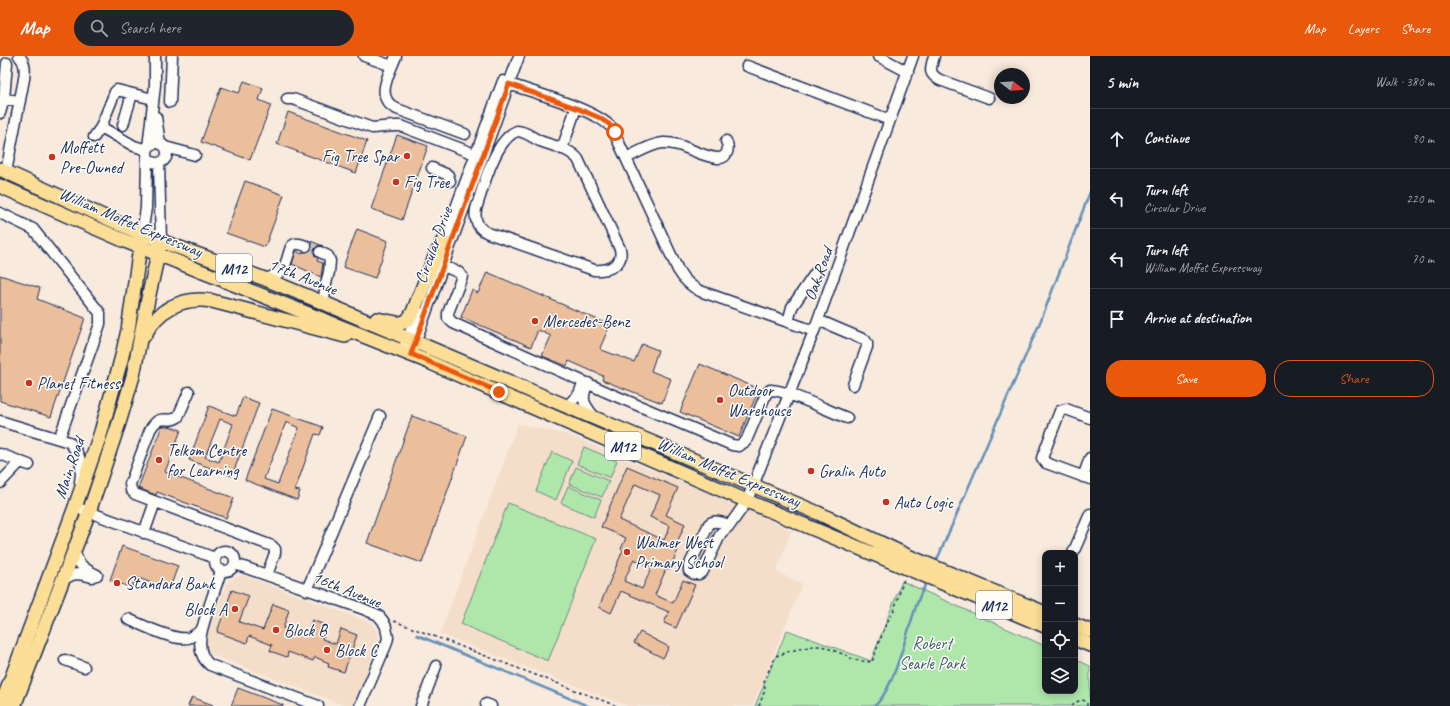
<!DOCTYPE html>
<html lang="en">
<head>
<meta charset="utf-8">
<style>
  body { margin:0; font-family:Caveat,sans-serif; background:#20242c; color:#f1f3f6 }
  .controls { position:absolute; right:12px; bottom:12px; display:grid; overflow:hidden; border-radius:8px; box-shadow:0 2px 10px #0003 }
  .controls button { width:36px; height:36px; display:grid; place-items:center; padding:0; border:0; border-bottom:1px solid #363941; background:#171b24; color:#f1f3f6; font:20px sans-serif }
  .compass { position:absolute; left:994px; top:12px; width:36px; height:36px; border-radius:50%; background:#171b24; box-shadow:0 2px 10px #0003; rotate:107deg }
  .stop { position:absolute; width:12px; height:12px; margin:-9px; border:3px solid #ea580c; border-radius:50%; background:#fff }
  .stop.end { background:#ea580c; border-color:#fff; box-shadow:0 1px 4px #0008 }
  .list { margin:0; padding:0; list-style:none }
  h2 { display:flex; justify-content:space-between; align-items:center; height:52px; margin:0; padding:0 16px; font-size:17px }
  h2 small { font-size:13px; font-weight:400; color:#9ea1a6 }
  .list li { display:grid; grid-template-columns:26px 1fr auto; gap:12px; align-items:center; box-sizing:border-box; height:60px; padding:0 16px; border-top:1px solid #363941 }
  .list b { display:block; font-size:15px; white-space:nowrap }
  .list p { margin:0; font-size:13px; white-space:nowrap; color:#9ea1a6 }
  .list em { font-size:13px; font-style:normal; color:#9ea1a6 }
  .actions { display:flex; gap:8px; padding:12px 16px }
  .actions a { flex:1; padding:9px 0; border:1px solid #ea580c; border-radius:16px; text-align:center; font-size:14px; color:#ea580c }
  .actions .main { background:#ea580c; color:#fff }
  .icon { flex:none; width:22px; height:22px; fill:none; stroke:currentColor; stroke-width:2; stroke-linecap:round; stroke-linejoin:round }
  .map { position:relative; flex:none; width:1090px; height:650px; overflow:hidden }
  header { display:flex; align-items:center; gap:24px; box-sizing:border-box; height:56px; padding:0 20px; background:#ea580c; color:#fff }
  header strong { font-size:19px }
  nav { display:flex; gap:22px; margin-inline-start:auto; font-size:14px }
  .search { width:280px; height:36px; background:#20242c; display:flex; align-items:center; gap:10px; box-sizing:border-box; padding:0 14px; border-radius:22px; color:#9ea1a6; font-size:15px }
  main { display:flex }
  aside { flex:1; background:#171b24 }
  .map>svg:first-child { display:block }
</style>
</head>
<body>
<header>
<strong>Map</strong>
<div class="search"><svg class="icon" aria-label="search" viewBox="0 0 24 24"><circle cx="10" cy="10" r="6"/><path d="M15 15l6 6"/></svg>Search here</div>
<nav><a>Map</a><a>Layers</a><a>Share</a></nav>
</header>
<main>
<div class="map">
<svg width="1090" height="650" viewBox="0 0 1090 650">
  <rect width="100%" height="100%" fill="#f8eadc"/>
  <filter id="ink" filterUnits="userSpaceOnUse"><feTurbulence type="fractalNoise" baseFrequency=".025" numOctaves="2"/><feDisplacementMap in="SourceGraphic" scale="8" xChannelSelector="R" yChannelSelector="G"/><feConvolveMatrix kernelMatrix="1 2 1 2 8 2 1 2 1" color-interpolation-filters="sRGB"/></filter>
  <g filter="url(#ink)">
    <path fill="#f4ddc9" d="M518 368 569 379 680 426 743 450 791 475 776 516 802 528 753 650H628L440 578Z
      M242 519 371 567 374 571 377 576 379 584 357 644 352 648 349 650 341 648 213 599 204 593V585L227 527 234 522Z"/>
    <path fill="#afe7aa" stroke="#658b84" d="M584 391 617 405 610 422 577 408Z
      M552 396 572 405 556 444 536 435Z
      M576 411 609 425 602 441 569 428Z
      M568 430 601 444 594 461 561 447Z
      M508 447 596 483 548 605 461 568Z
      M902 525 1045 590V635H1075V603L1090 610V650H755L787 574 871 605Z"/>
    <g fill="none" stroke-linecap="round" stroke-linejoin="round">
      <path stroke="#6491b9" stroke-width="2.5" d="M936 506 1041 264 1090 136
        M417 579 588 650
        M874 650C894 636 908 570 918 545 920 538 924 532 927 525"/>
    </g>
    <path fill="#ecbf9c" stroke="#1b2f5e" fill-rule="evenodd" d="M244 25 263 32 259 44 271 49 250 104 201 86 221 31 239 37Z
      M288 56 367 85 356 117 277 88Z
      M397 79 428 90 402 164 371 153Z
      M245 125 284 139 265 191 226 177Z
      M357 173 388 185 375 222 343 211Z
      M308 184 323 190H317L314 196 315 200 318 202 317 205 323 207 321 221 292 208 296 195 302 198 303 196 310 195 312 192V188Z
      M487 216 610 269 600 292 602 294 634 306 642 288 658 294 651 315 671 323 662 347 602 324 603 320 569 305 567 310 542 300 551 280 538 274 531 291 461 261 472 234 478 237Z
      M0 219 40 232 37 243 85 262 51 361 0 345Z
      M700 308 759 333 739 381 680 356Z
      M243 341 259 347 232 420 189 404 209 350 236 360ZM220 363 233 368 219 406 205 401Z
      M272 353 323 371 320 379 315 378 295 434 300 435 297 444 245 424ZM286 366 299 372 278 428 264 423Z
      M412 360 467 380 422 507 367 487Z
      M162 370H169L181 374 165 416 234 442 226 462 157 436 156 439 138 432Z
      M627 410 678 432 666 459 685 468 675 492 678 494 669 514 666 513 655 539 673 547 683 524 695 529 676 572 664 567 669 556 621 535 611 557 599 551 623 494 621 493 626 482 601 471ZM635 428 660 439 650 461 670 470 664 484 619 464ZM634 503 652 511 642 533 624 525Z
      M122 490 178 510 169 534 136 521 132 532 110 524Z
      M232 534 249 540 239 566 263 574 273 548 289 554 283 572 307 580 312 564 327 570 322 583 336 588 341 573 357 579 344 616 328 611 329 607 315 601 313 605 288 596 287 601 270 595 272 589 249 580 247 587 217 576Z
      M640 576 669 591 663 602 634 587Z
      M238 632 283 649V650H231Z
      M192 641 213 649V650H188Z"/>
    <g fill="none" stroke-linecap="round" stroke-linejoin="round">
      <path stroke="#ccc5c3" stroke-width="10" stroke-dasharray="10 5" stroke-linecap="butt" d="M306 190 320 196"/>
      <defs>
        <path id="minor" d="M364 0 392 10
          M396 0C390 17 373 42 397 53L465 78
          M878 0 908 16
          M934 0C931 12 927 17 940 24L989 42
          M747 10 890 64
          M509 28C535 37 595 53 612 72L678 214C684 224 690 230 700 235L814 275
          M4 43 7 7
          M287 43H293L372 72 394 70H401L480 100
          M170 46 172 0
          M0 57 4 43 20 45
          M156 61 160 88
          M123 69 132 38
          M101 71 134 90 147 94
          M517 75C526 75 532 82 540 85 552 90 569 92 578 103L620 193C624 210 607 215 594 214L488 177C478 173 474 164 476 153 483 132 495 83 517 75Z
          M94 81 101 71 115 36 117 34 153 43
          M147 97a10 10 0 1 1 20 0a10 10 0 1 1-20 0Z
          M165 91 195 99
          M148 92 155 29V0
          M562 93 576 52
          M626 102C637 97 651 88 663 87 682 86 698 100 717 102 727 103 730 93 726 85
          M159 107 161 185
          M432 112 448 119 450 125
          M6 116 24 23C25 15 26 7 19 0
          M0 157 33 173 100 257V268L59 383
          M142 178 146 152 147 101
          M441 192 503 25
          M320 196 328 200 330 205 329 216 325 231 324 247
          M443 210 458 216 462 220 461 223 448 257V262L453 267 611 338 732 389 739 390 746 385 766 338 770 334C785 333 831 356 847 362
          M265 223C287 216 284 211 291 191 295 186 300 188 306 190
          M818 264 865 284 867 287V291L853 329
          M788 266 792 251 816 216
          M405 289 418 256
          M411 298 519 0
          M588 327C580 344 584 348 595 362
          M189 336 178 361C167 369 161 355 150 374L130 428 131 434 135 438 272 490 275 493V497L267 519
          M567 350 579 338 582 330
          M1090 362 1066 353 1060 355 1042 402 1046 407 1090 423
          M0 365 69 386C81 399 83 409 80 426
          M0 398 29 409
          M1083 421 1090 402
          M0 427 20 406
          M76 444 75 451 215 502
          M730 469C723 467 715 463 709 468L689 510V515L694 518H699L703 515 721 477 730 469 747 445 814 275 913 0
          M144 477 155 446
          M74 492C77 508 82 512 97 519
          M215 505a10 10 0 1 1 20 0a10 10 0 1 1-20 0Z
          M1073 497 1090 458
          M235 508 361 552 378 559 383 565 386 571 388 582 386 589 360 650
          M221 515C217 527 213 539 209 551 203 569 192 595 210 609L318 650
          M62 526C71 516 80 517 92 521
          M307 534 380 360
          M128 563C142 569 174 585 188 582 193 581 197 577 201 574
          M65 604 84 611
          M486 648 491 650
          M421 650 436 610"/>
        <path id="major" d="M0 113 142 178 265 223 324 247 818 457 910 501 1045 557
          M0 130 125 185 424 304 747 445 1045 570
          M377 263 397 267H402L408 264 413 256 432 208 443 185
          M144 280C157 254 182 240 212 245L345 280
          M1075 569 1090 575
          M1075 583 1090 589
          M1 650 75 451 101 376 121 304 128 274 141 184
          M14 650 89 456 119 367 133 320 148 243 160 189"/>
      </defs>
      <use href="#minor" stroke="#1b2f5e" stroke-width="13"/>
      <use href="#major" stroke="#1b2f5e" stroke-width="16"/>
      <path stroke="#1b2f5e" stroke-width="1.5" stroke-dasharray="3 3" stroke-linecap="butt" d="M394 565 617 650
        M759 650 765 634 764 624 776 600 790 595 813 590H822L848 600 853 604 872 606 886 568 894 554 904 523
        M1072 650C1076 646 1081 642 1087 646V650"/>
      <use href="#minor" stroke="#fdfcf7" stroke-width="10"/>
      <use href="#major" stroke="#fcde96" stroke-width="13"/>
    </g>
  </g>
  <g fill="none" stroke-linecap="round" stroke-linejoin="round" filter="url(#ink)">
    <path stroke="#ea580c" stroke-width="5" d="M499 336 411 298 509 28 576 52 598 61 609 68 615 76"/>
  </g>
  <g fill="#c8321e" stroke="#fdfcf7" stroke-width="1.5">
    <circle cx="407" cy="100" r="4"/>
    <circle cx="52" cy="101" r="4"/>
    <circle cx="396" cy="126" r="4"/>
    <circle cx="535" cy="265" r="4"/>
    <circle cx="29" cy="327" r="4"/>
    <circle cx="720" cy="344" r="4"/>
    <circle cx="159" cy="404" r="4"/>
    <circle cx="811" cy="415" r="4"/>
    <circle cx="886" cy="446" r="4"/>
    <circle cx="627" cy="496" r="4"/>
    <circle cx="117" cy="527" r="4"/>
    <circle cx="235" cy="553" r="4"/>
    <circle cx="276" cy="574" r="4"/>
    <circle cx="327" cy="594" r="4"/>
  </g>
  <g text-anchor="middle" stroke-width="3" stroke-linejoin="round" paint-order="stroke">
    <g fill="#fdfcf7" stroke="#5f6c8c" stroke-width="1">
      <rect x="216" y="198" width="36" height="28" rx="3"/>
      <rect x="605" y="376" width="36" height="28" rx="3"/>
      <rect x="976" y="535" width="36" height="28" rx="3"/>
    </g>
    <g font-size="16" font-weight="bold" fill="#1b2f5e">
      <text x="234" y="218">M12</text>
      <text x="623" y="396">M12</text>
      <text x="994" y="555">M12</text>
    </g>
    <g font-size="17" fill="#1b2f5e" stroke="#fdfcf7" text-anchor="start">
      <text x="60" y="97">Moffett<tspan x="60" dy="20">Pre-Owned</tspan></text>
      <text x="399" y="106" text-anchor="end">Fig Tree Spar</text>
      <text x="404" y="132">Fig Tree</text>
      <text x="543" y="271">Mercedes-Benz</text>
      <text x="37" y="333">Planet Fitness</text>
      <text x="728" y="340">Outdoor<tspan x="728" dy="20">Warehouse</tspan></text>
      <text x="167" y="400">Telkom Centre<tspan x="167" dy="20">for Learning</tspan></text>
      <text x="819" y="421">Gralin Auto</text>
      <text x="894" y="452">Auto Logic</text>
      <text x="635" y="492">Walmer West<tspan x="635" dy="20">Primary School</tspan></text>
      <text x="125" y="533">Standard Bank</text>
      <text x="227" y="559" text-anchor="end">Block A</text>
      <text x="284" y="580">Block B</text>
      <text x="335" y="600">Block C</text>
    </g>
    <g font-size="17" fill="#1b2f5e" stroke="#fdfcf7">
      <text transform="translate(131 166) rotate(23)" y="6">William Moffet Expressway</text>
      <text transform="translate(433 189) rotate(-70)" y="6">Circular Drive</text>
      <text transform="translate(818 218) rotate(-70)" y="6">Oak Road</text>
      <text transform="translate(303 220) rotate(22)" y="6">17th Avenue</text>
      <text transform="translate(69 412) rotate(-71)" y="6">Main Road</text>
      <text transform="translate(729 416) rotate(23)" y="6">William Moffet Expressway</text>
      <text transform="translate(347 533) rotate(22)" y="6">16th Avenue</text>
    </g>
    <g font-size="17" fill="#405d71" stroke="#fdfcf7">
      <text x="932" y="593">Robert<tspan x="932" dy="20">Searle Park</tspan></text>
    </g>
  </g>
</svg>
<div class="controls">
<button>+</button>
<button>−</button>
<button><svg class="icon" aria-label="locate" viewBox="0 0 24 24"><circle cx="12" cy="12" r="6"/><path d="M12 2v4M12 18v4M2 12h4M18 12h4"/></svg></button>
<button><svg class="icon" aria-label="layers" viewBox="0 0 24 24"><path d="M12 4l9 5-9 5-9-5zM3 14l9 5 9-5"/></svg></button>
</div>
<svg class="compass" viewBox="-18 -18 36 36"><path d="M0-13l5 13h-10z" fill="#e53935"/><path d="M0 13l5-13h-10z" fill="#9ea1a6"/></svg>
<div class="stop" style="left:615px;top:76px"></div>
<div class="stop end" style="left:499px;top:336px"></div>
</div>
<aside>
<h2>5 min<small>Walk · 380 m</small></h2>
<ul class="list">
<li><svg class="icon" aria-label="ahead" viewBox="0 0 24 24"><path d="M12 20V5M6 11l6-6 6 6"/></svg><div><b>Continue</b></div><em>90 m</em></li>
<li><svg class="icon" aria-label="left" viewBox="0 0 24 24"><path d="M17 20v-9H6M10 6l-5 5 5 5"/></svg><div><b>Turn left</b><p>Circular Drive</p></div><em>220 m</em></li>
<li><svg class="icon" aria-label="left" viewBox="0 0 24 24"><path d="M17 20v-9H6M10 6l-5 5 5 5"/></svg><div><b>Turn left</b><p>William Moffet Expressway</p></div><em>70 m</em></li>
<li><svg class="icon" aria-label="arrive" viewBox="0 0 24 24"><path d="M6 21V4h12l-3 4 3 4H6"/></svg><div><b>Arrive at destination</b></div></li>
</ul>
<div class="actions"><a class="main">Save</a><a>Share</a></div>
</aside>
</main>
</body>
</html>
